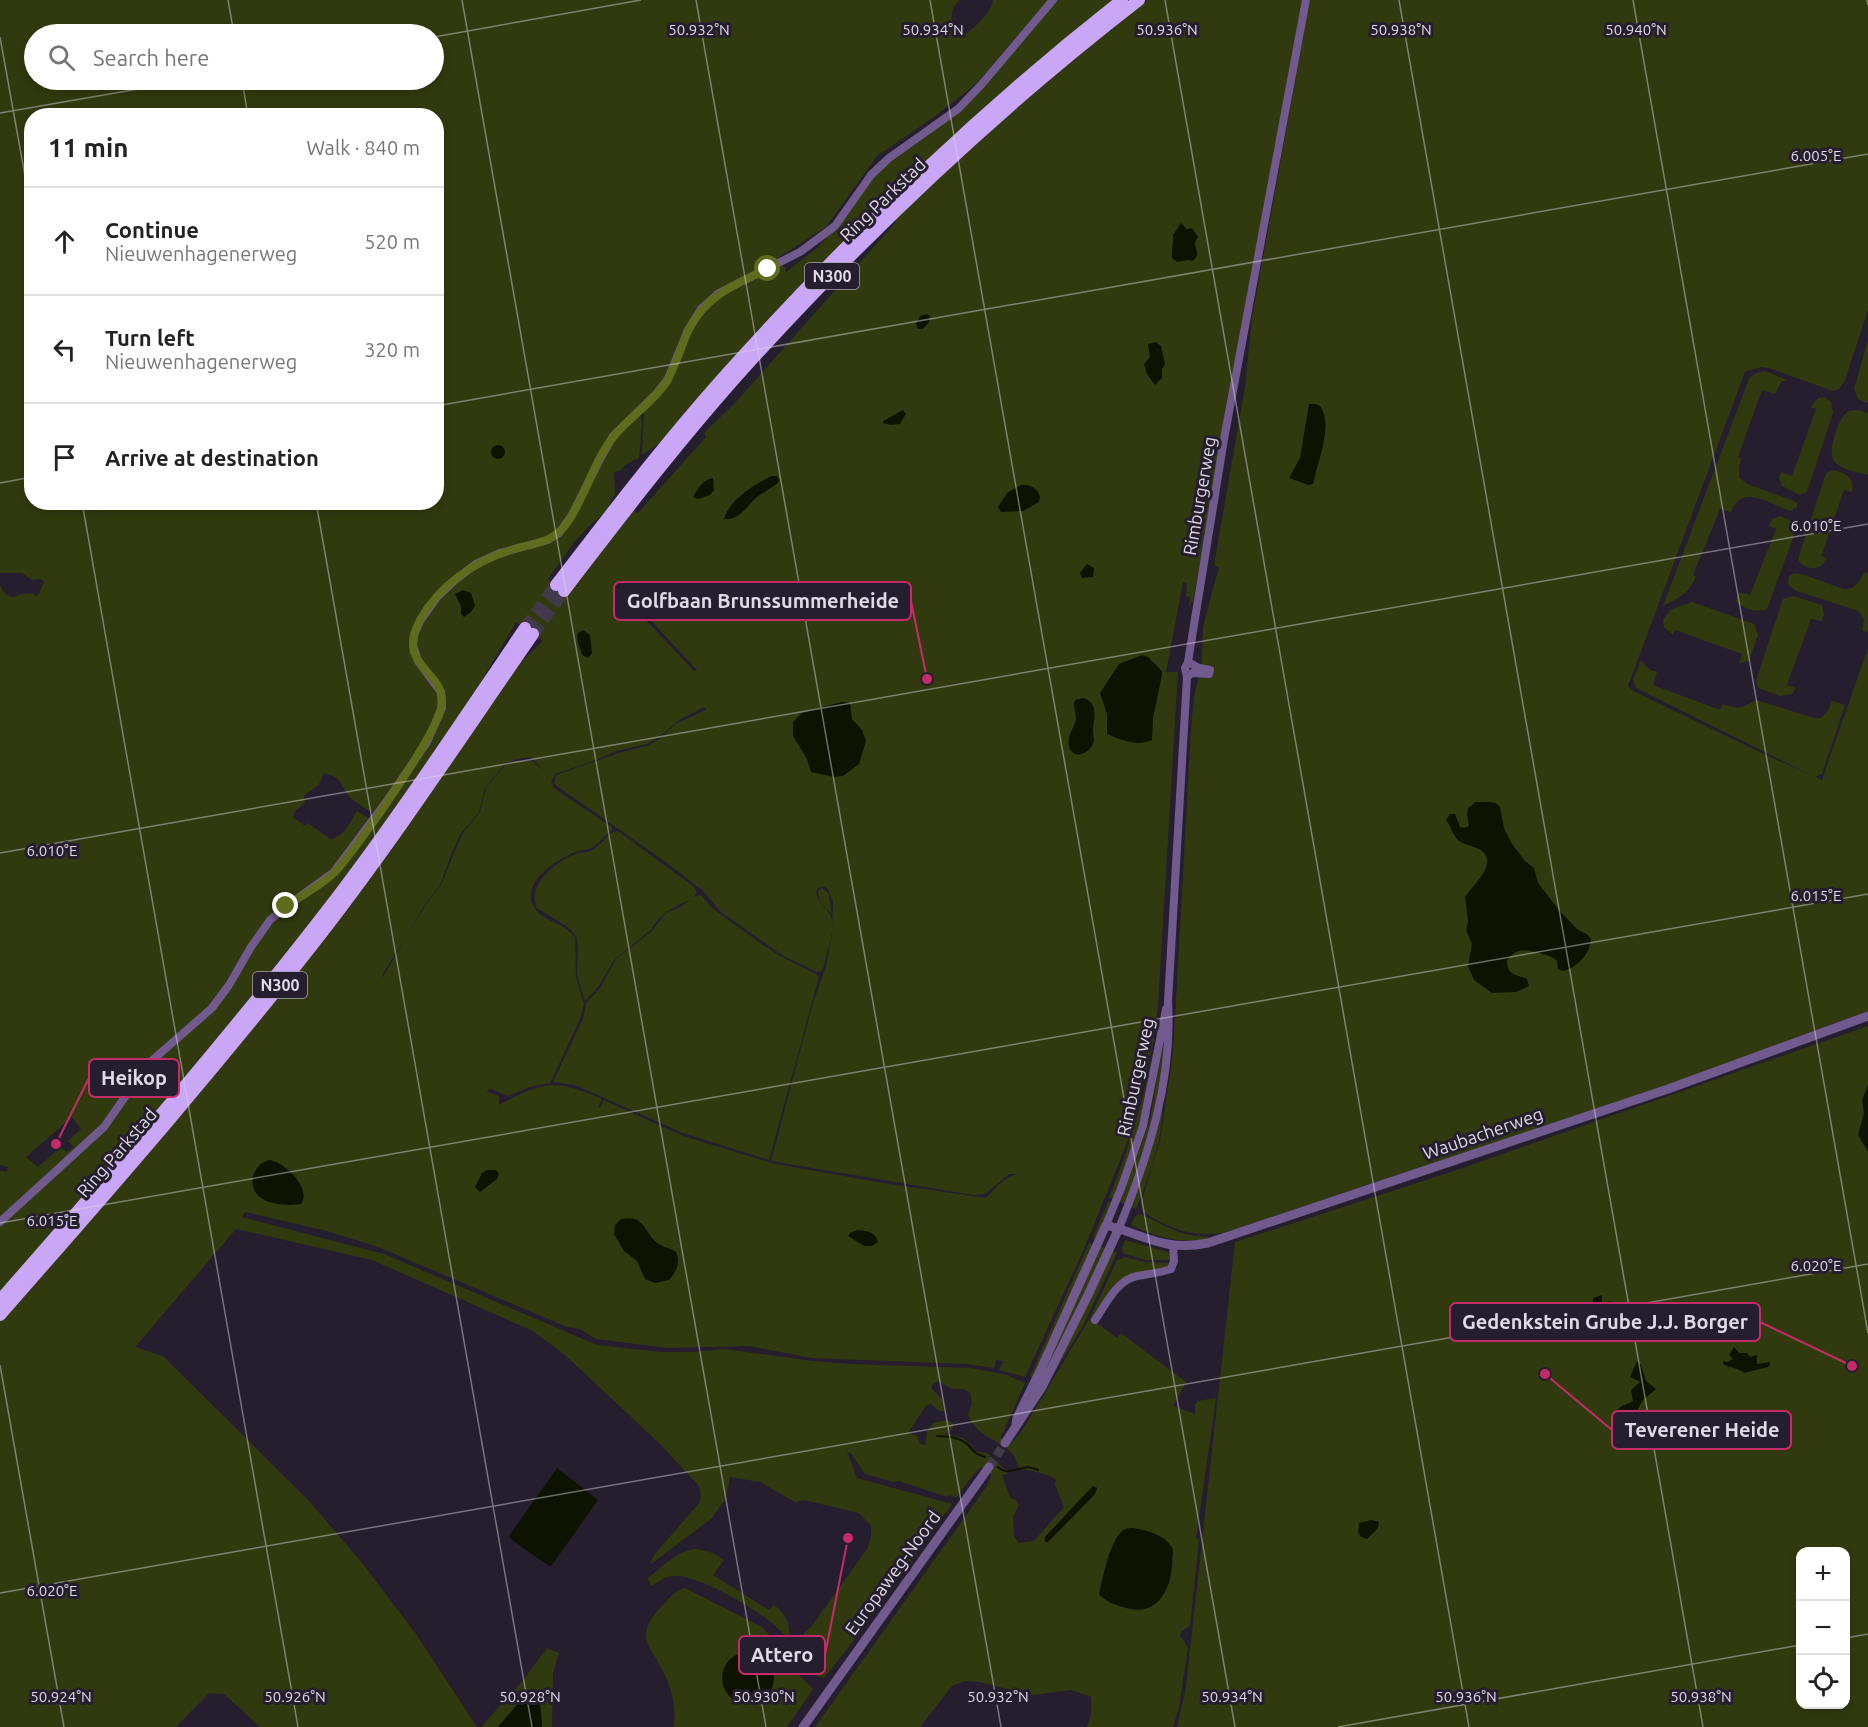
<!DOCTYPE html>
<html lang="en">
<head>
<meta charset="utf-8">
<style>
  body { margin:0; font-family:Ubuntu,sans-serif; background:#f2f2f2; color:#222 }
  .controls { position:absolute; right:18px; bottom:18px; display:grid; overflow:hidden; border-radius:12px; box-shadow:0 3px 9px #0003 }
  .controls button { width:54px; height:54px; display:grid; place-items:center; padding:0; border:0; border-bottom:2px solid #e0e0e0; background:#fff; color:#222; font:30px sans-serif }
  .stop { position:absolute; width:18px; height:18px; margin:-14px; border:4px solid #5f6c1e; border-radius:50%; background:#fff }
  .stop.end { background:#5f6c1e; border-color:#fff; box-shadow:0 2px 6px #0008 }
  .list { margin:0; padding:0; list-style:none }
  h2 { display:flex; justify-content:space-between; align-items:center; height:78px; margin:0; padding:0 24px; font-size:26px }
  h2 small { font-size:20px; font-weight:400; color:#767676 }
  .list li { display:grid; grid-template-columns:39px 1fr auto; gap:18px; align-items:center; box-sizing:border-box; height:108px; padding:0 24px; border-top:2px solid #e0e0e0 }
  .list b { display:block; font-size:22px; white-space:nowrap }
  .list p { margin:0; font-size:20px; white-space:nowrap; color:#767676 }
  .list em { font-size:20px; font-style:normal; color:#767676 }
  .icon { flex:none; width:33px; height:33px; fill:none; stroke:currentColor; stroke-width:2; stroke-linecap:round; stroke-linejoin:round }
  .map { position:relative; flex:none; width:1868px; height:1727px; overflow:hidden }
  .search { position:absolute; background:#fff; box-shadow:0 3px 9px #0003; left:24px; top:24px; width:420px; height:66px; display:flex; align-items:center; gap:15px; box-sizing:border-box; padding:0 21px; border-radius:33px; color:#767676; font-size:22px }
  .panel { position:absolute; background:#fff; box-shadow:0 3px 9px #0003; left:24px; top:108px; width:420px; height:402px; border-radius:24px }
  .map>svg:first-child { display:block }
</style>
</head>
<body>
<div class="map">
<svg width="1868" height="1727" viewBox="0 0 1868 1727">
  <rect width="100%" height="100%" fill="#251e2e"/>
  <path fill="#313a0e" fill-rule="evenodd" d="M0 0H960C947 11 951 25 960 38 972 30 991 14 993 0H1048L976 84 934 117 877 156 826 227 764 267 722 287 710 296 666 376 656 389 619 426 568 515 556 531 543 538 513 545 483 556 461 569 442 587 428 604 410 641 414 660 437 692 439 705 426 737 374 814C367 809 357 804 350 797 339 786 344 777 323 773 323 784 312 789 304 796L305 803 295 811 293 817 305 826 308 823 330 839C344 838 350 822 357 811L370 819 334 868 280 906 265 920 216 997 269 927 282 913 327 882 345 865 430 742 444 710 443 690 423 663 417 647 418 633 424 621 447 591 465 574 494 558 544 545 575 516 609 447 621 432 640 414 642 424 639 458 625 465 620 471 614 472 615 495 611 500 608 510 589 526 575 541 548 579 569 594 632 510 638 513 706 437 704 433 734 404 896 222 895 219 952 164 1097 39 1147 0H1303L1193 601 1189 606 1190 597 1186 596 1187 583 1183 582 1166 672H1178L1158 1006 1153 1044 1133 1128 1084 1249 1025 1377 999 1370 1003 1361 996 1360 994 1368 967 1364 812 1358 749 1346 668 1348 596 1339 580 1329 567 1327 378 1247 327 1231 245 1212 242 1217 384 1254 597 1345 661 1352H692L725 1349 812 1361 850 1364 971 1368 1007 1375 1025 1383 1001 1437 1003 1442 1010 1444 1020 1434 1090 1318 1117 1260 1125 1257 1144 1262 1170 1263C1162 1275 1147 1268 1135 1274 1128 1278 1101 1311 1093 1320L1117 1338 1121 1333 1186 1382 1173 1406 1195 1414V1405L1198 1401 1216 1398 1196 1538 1199 1540 1190 1626 1182 1631 1180 1636 1188 1647 1179 1707 1173 1727H1087L1091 1714V1697L1071 1690 1033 1695 979 1682 965 1681 952 1686 920 1727H815L987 1486 991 1476 989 1470 981 1467 973 1475 956 1498 950 1495 947 1497 899 1481 894 1482 865 1474 851 1453 847 1452 857 1478 952 1504 851 1644 824 1678C798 1671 787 1644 811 1627L867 1549 871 1538V1526L859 1513 804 1500 795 1502 760 1482 730 1477 726 1498 712 1518 651 1564 650 1562 655 1554 699 1503 701 1497 699 1486 661 1445 565 1355 533 1331 372 1260 236 1229 135 1347 163 1356 310 1502 363 1564 416 1634 477 1727H260L224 1694 209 1693 176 1727H0V1321L103 1202 512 671 543 641 516 622 472 697 386 821 302 936 233 1023 0 1294V1171L7 1172 8 1167 0 1165V585C3 592 8 599 17 596 19 596 20 594 21 594 25 593 29 594 32 593L36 596 39 594 44 582 41 579 32 580 22 573H0ZM34 34H434V80H34ZM411 114 436 116V502H32V116H410ZM634 590 630 598 697 670 695 672 620 593ZM704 707 706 710 677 723 659 739 647 746 622 752 556 775 554 784 663 860 702 890 721 912 782 955 817 972 821 971 824 966C826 952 836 931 831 917 827 906 820 908 816 892L818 888 823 886 828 889 833 902 832 935 826 966 813 1003 771 1161 973 1195 985 1194 1009 1174H1019C1006 1175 995 1189 986 1198L889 1184 775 1164 683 1136 604 1100 600 1108 598 1107 602 1099C555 1079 544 1081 499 1105V1096L487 1092 489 1088 508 1096 529 1087 550 1083 580 1019 584 1004 576 977 575 938C566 923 547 923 537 911 516 887 553 861 573 853 578 850 585 851 591 848 598 844 605 836 612 830V827L555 789 551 782 555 774 591 762 616 751 647 744 661 736 679 720ZM531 757 544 771 532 761H516L505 765 486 788 480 812 462 834 442 883 423 909 380 982 385 970 406 938 422 909 441 883 452 852 461 833 479 812 485 788 505 764 516 759ZM72 1117 81 1129 68 1141 74 1147 66 1152 61 1147 38 1167 26 1157ZM277 1162C289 1169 311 1189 301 1204L272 1202 258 1196 254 1175 261 1163ZM938 1381 952 1389H963L970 1393 972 1403 968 1415C979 1439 997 1438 1011 1452 1016 1457 1016 1464 1020 1469 1030 1470 1048 1474 1056 1479L1055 1485 1064 1507 1034 1541 1018 1543 1014 1535 1013 1517 1019 1505 1016 1500 1010 1498 1002 1475 1008 1474V1472L987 1453 976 1451 963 1438 945 1434 953 1428V1423L947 1420 933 1423 927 1432 925 1445 920 1444 917 1436 908 1433 925 1407 930 1403 939 1411H944L942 1399 932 1389V1385ZM1097 1487 1095 1494 1047 1543 1045 1537 1088 1491ZM1120 1533 1173 1550 1172 1569 1169 1584 1108 1556Z
    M1052 0H1116L796 291 659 444 642 455 644 410 670 382 695 324 716 299 782 266 786 267 785 273 817 248 838 225 869 180 904 150 951 117Z
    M1310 0H1868V310L1845 380 1839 389 1833 391 1769 368 1761 367 1745 372 1628 686 1633 691 1753 749 1822 780 1868 648V1011L1679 1081 1223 1233C1187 1236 1174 1230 1143 1212L1141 1203 1160 1141 1173 1054 1191 728 1194 697 1199 677H1201L1203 627 1219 567 1214 565 1245 387 1252 318Z
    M1868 340V402L1867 403 1858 399 1854 389Z
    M1765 371 1787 380 1781 382 1775 394 1762 390 1738 457 1742 459 1739 465V477L1747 484 1794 501 1797 503V507L1790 511C1769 504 1742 483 1731 512L1720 509 1693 575 1696 577C1688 594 1679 598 1663 606L1749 379 1754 374Z
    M1825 397 1831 402 1833 413 1807 492 1800 495 1782 486 1779 478 1781 472 1792 476 1816 409 1811 407 1818 398Z
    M1859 410 1868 413V475C1857 472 1839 470 1833 459 1828 450 1839 415 1849 411 1852 410 1857 410 1859 410Z
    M1833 470C1845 473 1855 477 1852 492L1844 490 1821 556 1827 558 1821 566C1814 571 1801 567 1798 559L1826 473Z
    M1780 516 1792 521 1796 530 1767 609C1757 613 1743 609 1736 601L1739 592 1750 595 1776 529 1769 526 1772 519Z
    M1864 572 1868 573V632L1862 631 1864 619 1858 611 1794 590 1788 584 1789 576 1794 573 1805 575 1843 589C1856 590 1859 582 1864 572Z
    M1793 596 1822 605 1824 614 1822 621 1811 619 1787 685 1796 688 1792 694 1780 696 1761 689 1758 687 1756 681 1783 599Z
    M1692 602 1754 624 1758 635 1749 661 1739 663 1742 654 1675 630 1673 635 1664 627 1663 620 1670 610Z
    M1641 660 1650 670 1657 672 1653 685 1720 710 1723 704C1740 710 1741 708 1756 700L1814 718H1821L1827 712 1832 701 1845 705 1822 774 1815 777 1636 688 1633 680Z
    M618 831 694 887 697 893 692 898 698 895 702 896 713 909 763 945 780 956 816 974 819 977 769 1160 683 1133 575 1085 553 1082 583 1019 586 1003 601 987 616 959 652 931 666 913 679 908 690 900C675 907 660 912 652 929L614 960 598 987 585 1001 577 975 578 945 576 936 568 927 537 908C526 884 557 860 578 853 583 852 587 853 592 850 600 846 606 837 613 832Z
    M822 888 829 894 831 913 820 902 818 891Z
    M1165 1026C1164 1090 1147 1145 1126 1205L1120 1202 1150 1120Z
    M1868 1026V1727H1177L1186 1687 1235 1242 1454 1171ZM1800 1552H1846V1704H1800Z
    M1154 1047C1152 1099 1132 1151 1113 1199L1109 1198C1129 1148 1144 1099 1154 1047Z
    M1162 1103C1165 1135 1148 1180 1136 1209L1131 1207 1152 1148Z
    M1108 1202H1112L1096 1241 1093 1237Z
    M1139 1214C1168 1225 1175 1236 1210 1237L1209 1239C1176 1243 1163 1239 1133 1226L1131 1225 1135 1217Z
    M1125 1240 1167 1252 1170 1255 1171 1260H1145L1123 1253 1122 1248Z
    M1089 1243 1094 1245 1035 1376 1030 1377Z
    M1099 1246 1108 1249 1042 1382 1050 1356Z
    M1112 1251 1117 1253 1084 1324 1049 1381Z
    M697 1549 713 1553 724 1560 713 1575 769 1610 774 1605C785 1613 791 1624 789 1638 784 1635 778 1628 772 1623 754 1608 695 1573 672 1576 664 1577 658 1582 652 1586L647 1579C662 1567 677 1550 697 1549Z
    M685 1588 762 1627 779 1645 793 1669 813 1689 787 1727H674C676 1704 671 1685 660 1665 655 1656 646 1646 646 1636 646 1623 656 1612 664 1604 671 1596 674 1591 685 1588Z
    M547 1648 559 1653 553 1673 552 1727H542V1715L529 1691 498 1727H481L520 1684Z"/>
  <path fill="#0d1300" d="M1181 223 1187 229 1192 228 1198 237 1195 242C1195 251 1201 253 1193 261L1188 260 1177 262 1172 258C1171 249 1174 243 1173 235Z
    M927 314 930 316 929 322 923 329H918L916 324 920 316Z
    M1156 342 1161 346 1165 364 1162 369V378L1155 385 1147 374 1144 364 1150 357 1148 344Z
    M1309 404H1315L1320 406C1334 425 1317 463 1313 484L1308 485 1289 478 1300 458Z
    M903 410 906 414 900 424 890 425 883 423V421Z
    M491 452a7 7 0 1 1 14 0a7 7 0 1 1-14 0Z
    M771 476H777L779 480 778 483C771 488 764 492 757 497 747 506 739 521 724 519 730 499 754 485 771 476Z
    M713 478 714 490 710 495 698 499 693 497C698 489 702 480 713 478Z
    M1021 485C1029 484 1038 488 1040 497L1039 502 1023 511 1001 512 998 507 1007 493Z
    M1087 564 1094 568 1093 577 1082 578 1080 573Z
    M463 590 471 593 475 606 471 612 464 617 461 614V606L455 594Z
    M583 630 590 635 592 653 588 658 582 655 577 639 578 633Z
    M1142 655 1148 657 1162 671V675L1153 718 1152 740C1136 747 1122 740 1107 734V714L1100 693 1119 664Z
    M1083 698C1099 703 1094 717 1093 730 1093 735 1095 740 1093 744 1088 755 1072 760 1069 746 1067 738 1072 730 1075 723 1078 715 1072 708 1075 700Z
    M841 702 850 703 852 719 862 730 866 741 859 764 843 776 834 777 811 772 807 759 793 736V722L802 713Z
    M1489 802 1496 803 1500 807 1504 828 1512 844 1525 861 1534 868 1538 883 1559 910 1577 929 1588 935 1591 939C1590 954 1577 968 1563 971L1558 969 1557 961C1552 955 1527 949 1519 951 1514 952 1510 957 1507 960 1507 976 1516 974 1527 979L1529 986 1516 992 1492 993 1474 980 1468 966 1472 944 1466 930 1468 921 1465 897C1471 888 1480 880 1485 870 1495 844 1465 849 1457 839 1452 833 1451 827 1446 820L1450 814H1455L1460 827 1464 828 1469 826 1467 815 1468 808 1476 802Z
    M1868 1085V1152L1858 1135 1864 1113 1862 1100Z
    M270 1160C285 1163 312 1188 301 1204 290 1206 269 1205 260 1197 246 1186 253 1163 270 1160Z
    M487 1170H496L499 1174 497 1179 480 1192 475 1187 482 1173Z
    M621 1219C647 1214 643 1234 659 1244 665 1248 671 1248 676 1252 681 1263 676 1272 669 1280L655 1283 645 1279 637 1261 624 1251 614 1234 615 1225Z
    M857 1230C866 1231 875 1231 878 1242L872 1246H864L848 1236 850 1233Z
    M1602 1295V1304L1610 1301 1622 1307 1624 1316 1610 1318 1615 1326 1603 1338 1600 1336 1604 1332V1330L1592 1331 1587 1324 1588 1317 1595 1313V1309L1598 1306 1597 1302 1593 1303V1298Z
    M1734 1347 1739 1353H1747L1750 1357 1757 1355V1364L1770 1362V1365L1768 1367 1744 1373C1739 1368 1730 1368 1723 1364V1361L1727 1362 1733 1359 1729 1355Z
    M1637 1361 1641 1365 1646 1381 1656 1389 1643 1400 1634 1416 1632 1417 1624 1412 1615 1417C1616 1406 1624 1406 1633 1401L1631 1390 1640 1382 1630 1377Z
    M557 1468 598 1500 552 1565 549 1566 512 1540 509 1536Z
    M1093 1486 1097 1488 1095 1494 1048 1542H1045V1537Z
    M1371 1520 1379 1522 1378 1528 1367 1539 1361 1537 1358 1532 1359 1523Z
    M1134 1528C1146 1530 1164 1535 1171 1546 1175 1551 1172 1554 1172 1559 1172 1589 1158 1619 1123 1607 1113 1604 1106 1602 1099 1594 1103 1577 1109 1545 1121 1532 1124 1528 1130 1528 1134 1528Z
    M722 1678a26 26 0 1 1 52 0a26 26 0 1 1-52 0Z
    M529 1691 540 1703 542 1727H498Z"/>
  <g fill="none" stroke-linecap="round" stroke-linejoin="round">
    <path stroke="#0d1300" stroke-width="2" d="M937 1436C948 1436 961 1437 969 1446 974 1452 977 1455 985 1457
      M998 1467C1011 1479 1020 1461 1038 1470"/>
    <path stroke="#413a4a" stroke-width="9" stroke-dasharray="9 4.5" stroke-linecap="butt" d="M989 1467 1005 1443"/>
    <path stroke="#413a4a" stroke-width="12" stroke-dasharray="12 6" stroke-linecap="butt" d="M525 628 556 585
      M533 634 564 591"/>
    <path stroke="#715a8e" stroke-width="8" d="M1187 677 1192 673 1209 674 1210 670 1199 668 1188 662
      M0 1222 104 1127 148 1064 212 1008 229 985 251 947 270 920 287 906 334 872 387 801 427 742 442 708 441 692 418 661 413 645 414 635 420 621 438 596 455 580 476 564 500 553 548 540 559 533 572 515 600 459 613 436 657 393 668 379 688 330 701 309 719 293 800 252 835 226 871 175 889 158 958 109 981 85 1053 0
      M1106 1225 1122 1186 1143 1126 1166 1009
      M1119 1228C1148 1157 1173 1080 1168 1002L1187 677 1185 668 1188 662 1224 439 1306 0
      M1095 1320C1106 1304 1117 1280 1137 1276 1149 1274 1160 1273 1171 1269L1174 1261 1173 1246"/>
    <path stroke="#715a8e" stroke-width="9" d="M1016 1424 1017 1418 1041 1369 1106 1225C1145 1235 1164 1252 1208 1243L1668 1089 1868 1016
      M1005 1443 1042 1387 1088 1295 1119 1228
      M803 1727 989 1467"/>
    <path stroke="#c9a6f6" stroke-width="12" d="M556 585C615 508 674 431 739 360 857 230 985 107 1122 0
      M564 591C623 514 682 437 747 365 867 233 998 109 1139 0
      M0 1300C115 1169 229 1038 335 900 402 812 463 719 525 628
      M0 1315C110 1190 219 1065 321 934 396 837 463 735 533 634"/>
  </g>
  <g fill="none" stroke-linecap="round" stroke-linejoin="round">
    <path stroke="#5f6c1e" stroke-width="8" d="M286 906C302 895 321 886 335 872 356 849 443 728 442 701 441 668 396 666 420 620 439 586 474 561 511 550 530 544 550 544 564 527 585 500 592 463 614 436 630 416 653 403 667 381 676 365 681 347 688 331 705 296 735 284 768 269"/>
  </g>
  <path fill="none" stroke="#dfdae6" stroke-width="1.5" stroke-opacity="0.45" d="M228 0 234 34M462 0 766 1727M696 0 1001 1727M930 0 1235 1727M1165 0 1469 1727M1399 0 1703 1727M1633 0 1868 1333M1867 0 1868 5M0 37 32 215M434 37 641 0M242 80 248 116M0 113 190 80M436 406 1868 154M0 483 32 477M82 502 298 1727M316 502 532 1727M0 853 1868 524M0 1223 1868 894M0 1365 64 1727M0 1593 1868 1264M1846 1638 1868 1634M1338 1727 1800 1645"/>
  <g text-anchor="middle" stroke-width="6" stroke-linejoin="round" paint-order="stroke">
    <g fill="#251e2e" stroke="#a7a2af" stroke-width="1.5">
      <rect x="805" y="263" width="54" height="26" rx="4.5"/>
      <rect x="253" y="972" width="54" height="26" rx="4.5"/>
    </g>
    <g font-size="16" font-weight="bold" fill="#dfdae6">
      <text x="832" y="282">N300</text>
      <text x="280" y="991">N300</text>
    </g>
    <g font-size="18" fill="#dfdae6" stroke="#251e2e">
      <text transform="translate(883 200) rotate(-44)" y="6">Ring Parkstad</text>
      <text transform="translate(1200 496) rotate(-80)" y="6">Rimburgerweg</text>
      <text transform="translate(1136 1077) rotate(-78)" y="6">Rimburgerweg</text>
      <text transform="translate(1483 1134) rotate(-19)" y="6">Waubacherweg</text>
      <text transform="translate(117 1153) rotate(-49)" y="6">Ring Parkstad</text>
      <text transform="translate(893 1573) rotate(-54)" y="6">Europaweg-Noord</text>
    </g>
  </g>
  <g font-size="15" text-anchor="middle" fill="#dfdae6" stroke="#251e2e" stroke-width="6" stroke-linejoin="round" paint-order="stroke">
    <text x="699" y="35">50.932°N</text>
    <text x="933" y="35">50.934°N</text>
    <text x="1167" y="35">50.936°N</text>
    <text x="1401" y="35">50.938°N</text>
    <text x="1636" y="35">50.940°N</text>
    <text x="1816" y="161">6.005°E</text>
    <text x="1816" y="531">6.010°E</text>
    <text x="52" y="856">6.010°E</text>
    <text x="1816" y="901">6.015°E</text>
    <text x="52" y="1226">6.015°E</text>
    <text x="1816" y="1271">6.020°E</text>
    <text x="52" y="1596">6.020°E</text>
    <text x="61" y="1702">50.924°N</text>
    <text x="295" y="1702">50.926°N</text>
    <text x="530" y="1702">50.928°N</text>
    <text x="764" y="1702">50.930°N</text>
    <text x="998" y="1702">50.932°N</text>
    <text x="1232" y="1702">50.934°N</text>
    <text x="1466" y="1702">50.936°N</text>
    <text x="1701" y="1702">50.938°N</text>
  </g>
  <path fill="none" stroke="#c52b69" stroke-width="2" d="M927 679L911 601M56 1144L89 1078M1852 1366L1760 1322M1545 1374L1612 1430M848 1538L825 1655"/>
  <g fill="#c52b69" stroke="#251e2e" stroke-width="2">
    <circle cx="927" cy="679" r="6"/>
    <circle cx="56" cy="1144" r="6"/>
    <circle cx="1852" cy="1366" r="6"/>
    <circle cx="1545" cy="1374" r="6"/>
    <circle cx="848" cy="1538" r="6"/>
  </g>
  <g fill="#251e2e" stroke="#c52b69" stroke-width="2">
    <rect x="614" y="582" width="297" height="38" rx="6"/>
    <rect x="89" y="1059" width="90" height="38" rx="6"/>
    <rect x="1450" y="1303" width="310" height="38" rx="6"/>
    <rect x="1612" y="1411" width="179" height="38" rx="6"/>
    <rect x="739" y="1636" width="86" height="38" rx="6"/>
  </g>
  <g font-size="20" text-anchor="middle" font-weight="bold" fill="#dfdae6">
    <text x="763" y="608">Golfbaan Brunssummerheide</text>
    <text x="134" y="1085">Heikop</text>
    <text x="1605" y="1329">Gedenkstein Grube J.J. Borger</text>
    <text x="1702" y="1437">Teverener Heide</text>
    <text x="782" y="1662">Attero</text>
  </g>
</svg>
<div class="controls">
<button>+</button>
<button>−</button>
<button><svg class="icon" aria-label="locate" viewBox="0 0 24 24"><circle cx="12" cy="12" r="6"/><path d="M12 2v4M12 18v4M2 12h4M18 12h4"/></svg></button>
</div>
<div class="stop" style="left:768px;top:269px"></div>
<div class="stop end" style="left:286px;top:906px"></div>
<div class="search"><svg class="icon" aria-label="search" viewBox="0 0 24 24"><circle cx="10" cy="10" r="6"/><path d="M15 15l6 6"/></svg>Search here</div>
<section class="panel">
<h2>11 min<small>Walk · 840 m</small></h2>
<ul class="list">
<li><svg class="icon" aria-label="ahead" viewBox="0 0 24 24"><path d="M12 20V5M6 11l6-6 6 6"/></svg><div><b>Continue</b><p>Nieuwenhagenerweg</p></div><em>520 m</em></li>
<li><svg class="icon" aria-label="left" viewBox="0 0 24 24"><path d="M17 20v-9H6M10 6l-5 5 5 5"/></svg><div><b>Turn left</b><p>Nieuwenhagenerweg</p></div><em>320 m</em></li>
<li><svg class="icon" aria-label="arrive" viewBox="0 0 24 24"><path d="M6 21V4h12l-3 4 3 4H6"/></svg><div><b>Arrive at destination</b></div></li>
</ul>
</section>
</div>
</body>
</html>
